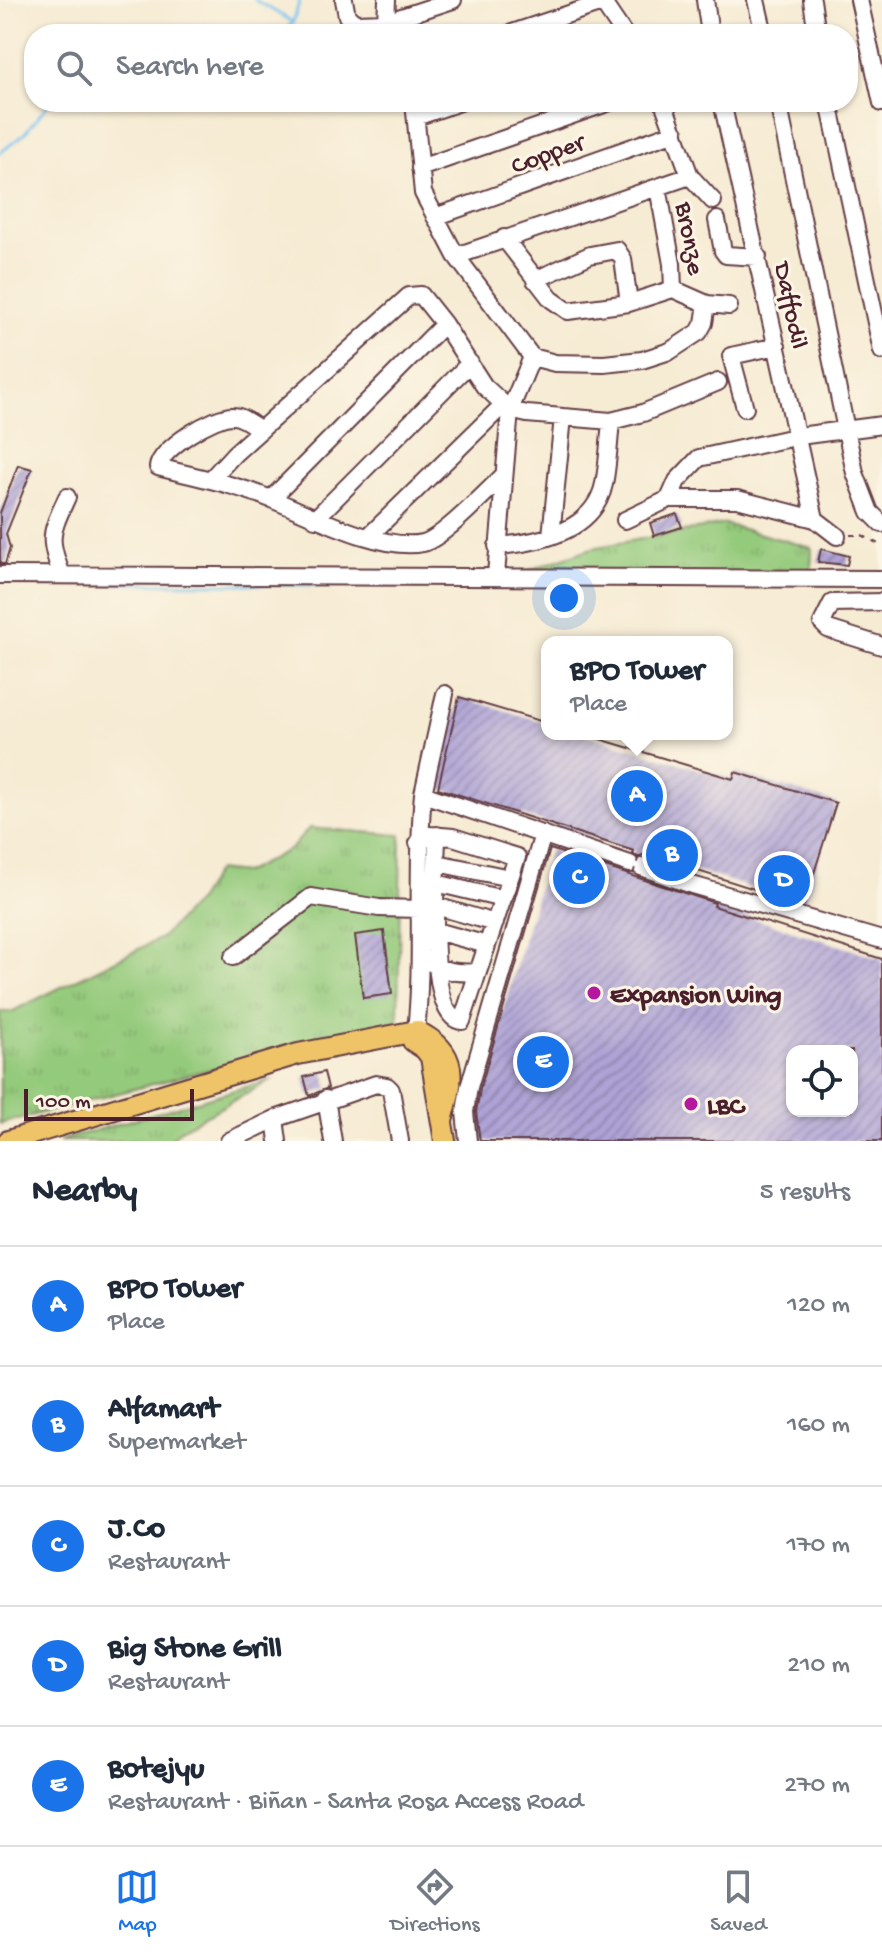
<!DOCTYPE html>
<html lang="en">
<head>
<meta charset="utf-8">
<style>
  body { margin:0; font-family:"Gochi Hand",sans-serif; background:#f2f2f3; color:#1f2937 }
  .controls { position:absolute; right:24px; bottom:24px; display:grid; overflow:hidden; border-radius:16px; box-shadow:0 2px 6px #0004 }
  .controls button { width:72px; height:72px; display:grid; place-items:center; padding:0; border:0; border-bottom:2px solid #e0e1e3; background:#fff; color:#1f2937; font:40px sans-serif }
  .scale { position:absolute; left:24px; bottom:20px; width:170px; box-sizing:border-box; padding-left:8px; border:4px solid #4a1f2b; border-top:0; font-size:22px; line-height:28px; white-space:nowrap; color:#4a1f2b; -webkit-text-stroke:6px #fcf5e5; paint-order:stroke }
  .you { position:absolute; left:564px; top:598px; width:28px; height:28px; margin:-20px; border:6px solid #fff; border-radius:50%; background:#1a73e8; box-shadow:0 0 0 12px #1a73e833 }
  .badge { display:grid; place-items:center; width:52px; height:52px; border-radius:50%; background:#1a73e8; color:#fff; font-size:26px; font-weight:700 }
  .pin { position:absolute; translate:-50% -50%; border:4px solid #fff; box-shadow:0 2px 8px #0006 }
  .popup { position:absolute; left:541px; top:636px; width:192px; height:104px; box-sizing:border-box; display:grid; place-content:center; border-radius:16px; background:#fff; filter:drop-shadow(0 2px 6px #0005); font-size:26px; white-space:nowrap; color:#747a83 }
  .popup b { font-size:30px; color:#1f2937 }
  .popup::after { content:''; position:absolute; left:50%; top:100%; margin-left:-16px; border:16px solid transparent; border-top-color:#fff }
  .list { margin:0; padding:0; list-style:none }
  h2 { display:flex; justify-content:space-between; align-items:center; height:104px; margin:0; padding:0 32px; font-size:34px }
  h2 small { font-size:26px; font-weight:400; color:#747a83 }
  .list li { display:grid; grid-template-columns:52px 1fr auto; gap:24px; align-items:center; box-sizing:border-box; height:120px; padding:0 32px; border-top:2px solid #e0e1e3 }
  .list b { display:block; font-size:30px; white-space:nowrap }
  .list p { margin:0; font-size:26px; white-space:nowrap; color:#747a83 }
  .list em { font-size:26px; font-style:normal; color:#747a83 }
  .icon { flex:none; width:44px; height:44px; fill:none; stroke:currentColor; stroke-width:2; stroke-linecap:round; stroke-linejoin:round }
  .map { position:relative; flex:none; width:882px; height:1141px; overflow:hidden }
  .search { position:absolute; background:#fff; box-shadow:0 2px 6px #0004; left:24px; right:24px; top:24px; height:88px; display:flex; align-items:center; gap:20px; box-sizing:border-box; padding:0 28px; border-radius:32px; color:#747a83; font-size:30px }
  .sheet { height:704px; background:#fff }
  nav { display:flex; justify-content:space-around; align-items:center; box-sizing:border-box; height:112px; border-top:2px solid #e0e1e3; background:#fff; font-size:22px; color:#747a83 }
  nav a { display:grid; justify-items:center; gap:4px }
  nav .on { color:#1a73e8 }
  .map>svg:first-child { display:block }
</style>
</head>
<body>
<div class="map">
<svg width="882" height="1141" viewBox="0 0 882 1141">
  <defs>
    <pattern id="grass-tufts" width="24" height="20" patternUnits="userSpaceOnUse" patternTransform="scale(2)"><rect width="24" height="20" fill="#94ca7c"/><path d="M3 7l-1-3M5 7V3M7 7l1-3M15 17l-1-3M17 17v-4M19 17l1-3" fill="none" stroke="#81ad6b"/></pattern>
    <pattern id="building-hatch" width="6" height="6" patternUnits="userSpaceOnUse" patternTransform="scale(2)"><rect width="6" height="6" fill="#aea3d6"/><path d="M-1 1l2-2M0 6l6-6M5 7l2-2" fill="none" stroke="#9084ae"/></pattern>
  </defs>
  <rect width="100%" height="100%" fill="#fcf5e5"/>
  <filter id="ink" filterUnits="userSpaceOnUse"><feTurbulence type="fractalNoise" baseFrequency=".0125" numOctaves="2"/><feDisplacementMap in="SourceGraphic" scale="16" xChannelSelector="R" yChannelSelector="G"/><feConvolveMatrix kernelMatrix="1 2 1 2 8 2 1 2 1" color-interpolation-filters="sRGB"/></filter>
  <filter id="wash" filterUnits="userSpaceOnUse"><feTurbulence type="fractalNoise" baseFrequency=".006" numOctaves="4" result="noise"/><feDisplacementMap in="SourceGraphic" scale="32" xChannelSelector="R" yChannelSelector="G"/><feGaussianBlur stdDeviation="1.8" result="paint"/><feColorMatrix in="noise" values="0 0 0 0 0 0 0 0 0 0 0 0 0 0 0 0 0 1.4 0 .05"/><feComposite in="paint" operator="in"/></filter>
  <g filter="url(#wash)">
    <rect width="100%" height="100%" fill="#f6ebd3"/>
    <path fill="url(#grass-tufts)" stroke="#6f7454" stroke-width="2" d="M724 524 812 548 811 575 518 574 592 548Z
      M309 828 401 835 398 1020 0 1124V1012L13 1011 161 938 198 900 217 870 244 873 291 849Z
      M273 1079 181 1129 170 1141H59Z"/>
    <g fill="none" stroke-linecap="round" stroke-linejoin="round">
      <path stroke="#76c1ef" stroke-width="3" d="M255 0 293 22
        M282 34 293 22 300 0
        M0 153 24 134 50 102
        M84 583 340 585
        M492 585H548"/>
    </g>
    <g id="blocks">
      <path fill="url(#building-hatch)" fill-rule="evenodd" d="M18 465 32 469 6 534 10 548 5 564H0V513Z
        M677 514 682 527 654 536 650 523Z
        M821 549 849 556 847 565 818 562Z
        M459 697 547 723V734H583L733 779 735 772 836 803 804 905 645 854 638 857 633 854 634 851 438 788Z
        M550 849 715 903 714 906 882 959V1141H480L476 1112 480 1089ZM792 1051H852V1111H792Z
        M384 931 392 994 363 998 355 935Z
        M324 1072 328 1088 309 1096 304 1077Z"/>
    </g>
  </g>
  <g filter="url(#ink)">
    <use href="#blocks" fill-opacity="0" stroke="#643e44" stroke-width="2"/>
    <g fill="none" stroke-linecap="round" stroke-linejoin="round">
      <defs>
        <path id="minor" d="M344 0 347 16 355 23 386 22 453 0
          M601 0 624 34
          M705 0 710 34
          M756 0 764 34
          M812 0 817 34
          M859 0 882 103
          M386 22 387 0
          M509 34 602 3
          M414 102 423 193 456 256 532 357 555 363 604 364 642 360 670 351 699 332 704 323 707 304
          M663 102 690 176 713 201
          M722 102 815 519
          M778 102 855 473 870 512 882 524
          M829 102 882 351
          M416 117 460 102
          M420 168 610 102
          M658 187 672 264 673 289 707 304 729 306
          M435 217 675 132
          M717 220 723 251 726 255 758 257
          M504 238 551 299 568 311 629 303 673 289
          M456 256 690 176
          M535 280 590 255 617 250 623 259 629 303
          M745 408 731 356 777 346
          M261 430C252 425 243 416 233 416 215 415 161 448 158 467 196 477 234 484 271 499 310 514 381 552 423 543 442 539 487 491 503 476
          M211 479 234 454 409 296 421 295 444 324 484 386 510 410 527 414 611 421 643 413 718 382
          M271 499 444 324
          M669 499 677 481 699 458 799 436 882 425
          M315 519 470 363
          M625 520 669 499H737L815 519 837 536
          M369 536 504 404
          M551 536 563 417
          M497 546C538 543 594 532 604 484 608 464 609 441 611 421
          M0 575 882 579
          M62 575C47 537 51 533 67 497
          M496 575 510 410 532 357
          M882 602 832 603 822 623 828 629 882 646
          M423 794 445 694
          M437 835C437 866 424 1019 462 1021L478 972
          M418 843 430 835 453 837 517 857 478 972C455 974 440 971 422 957
          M437 863 510 878
          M641 867 692 885 882 940
          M436 883 503 899
          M436 906 495 923
          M436 931 487 945
          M233 957 311 897 379 908 420 909
          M415 1040C425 958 415 876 423 794L630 864
          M326 1099 333 1141
          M275 1119 278 1141
          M229 1141 275 1119 376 1084 387 1086 391 1090 400 1141
          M468 1141 465 1112 469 1087 543 834"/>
        <path id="major" d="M413 1041 425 1049 431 1057 445 1141
          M8 1141 298 1054 416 1031C461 1052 453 1080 442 1121"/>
      </defs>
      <use href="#minor" stroke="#643e44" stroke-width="20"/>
      <use href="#major" stroke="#643e44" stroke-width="24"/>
      <path stroke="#643e44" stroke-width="2" stroke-dasharray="6 6" stroke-linecap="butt" d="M850 535H862L882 546"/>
      <use href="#minor" stroke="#fff" stroke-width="16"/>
      <use href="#major" stroke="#efc469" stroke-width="20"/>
      <path stroke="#643e44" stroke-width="2" stroke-dasharray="6 6" stroke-linecap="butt" d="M633 874 640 853"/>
    </g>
  </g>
  <g fill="#b5179e" stroke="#fcf5e5" stroke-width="3">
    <circle cx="594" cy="993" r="8"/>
    <circle cx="691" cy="1104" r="8"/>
  </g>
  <g text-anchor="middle" stroke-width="6" stroke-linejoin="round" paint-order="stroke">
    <g font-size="26" fill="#4a1f2b" stroke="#fcf5e5">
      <text transform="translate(547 152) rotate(-20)" y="9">Copper</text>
      <text transform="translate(692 238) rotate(80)" y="9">Bronze</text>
      <text transform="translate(793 305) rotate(78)" y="9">Daffodil</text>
    </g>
    <g font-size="26" font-weight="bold" fill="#4a1f2b" stroke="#fcf5e5" text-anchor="start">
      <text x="610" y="1002">Expansion Wing</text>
      <text x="707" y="1113">LBC</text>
    </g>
  </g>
</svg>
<div class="controls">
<button><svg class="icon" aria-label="locate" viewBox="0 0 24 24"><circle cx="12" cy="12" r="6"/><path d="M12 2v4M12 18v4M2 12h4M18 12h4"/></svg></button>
</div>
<div class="scale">100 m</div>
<div class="you"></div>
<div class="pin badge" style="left:637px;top:796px">A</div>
<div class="popup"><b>BPO Tower</b>Place</div>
<div class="pin badge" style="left:672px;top:855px">B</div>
<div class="pin badge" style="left:579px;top:878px">C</div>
<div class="pin badge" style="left:784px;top:881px">D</div>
<div class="pin badge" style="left:543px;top:1062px">E</div>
<div class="search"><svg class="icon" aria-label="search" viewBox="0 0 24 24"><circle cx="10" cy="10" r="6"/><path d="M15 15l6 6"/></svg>Search here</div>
</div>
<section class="sheet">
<h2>Nearby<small>5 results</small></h2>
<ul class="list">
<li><span class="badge">A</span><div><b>BPO Tower</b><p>Place</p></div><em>120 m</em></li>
<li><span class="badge">B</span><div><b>Alfamart</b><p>Supermarket</p></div><em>160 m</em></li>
<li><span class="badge">C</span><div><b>J.Co</b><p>Restaurant</p></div><em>170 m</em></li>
<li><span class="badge">D</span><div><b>Big Stone Grill</b><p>Restaurant</p></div><em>210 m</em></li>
<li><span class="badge">E</span><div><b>Botejyu</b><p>Restaurant · Biñan - Santa Rosa Access Road</p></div><em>270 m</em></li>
</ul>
</section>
<nav>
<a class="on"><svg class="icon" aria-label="map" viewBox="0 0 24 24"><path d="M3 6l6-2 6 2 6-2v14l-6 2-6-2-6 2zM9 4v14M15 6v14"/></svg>Map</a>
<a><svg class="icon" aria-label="directions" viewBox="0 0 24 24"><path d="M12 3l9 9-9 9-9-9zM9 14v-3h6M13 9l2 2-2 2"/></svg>Directions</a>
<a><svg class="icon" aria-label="saved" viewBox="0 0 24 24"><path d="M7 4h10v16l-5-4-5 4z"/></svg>Saved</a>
</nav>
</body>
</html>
